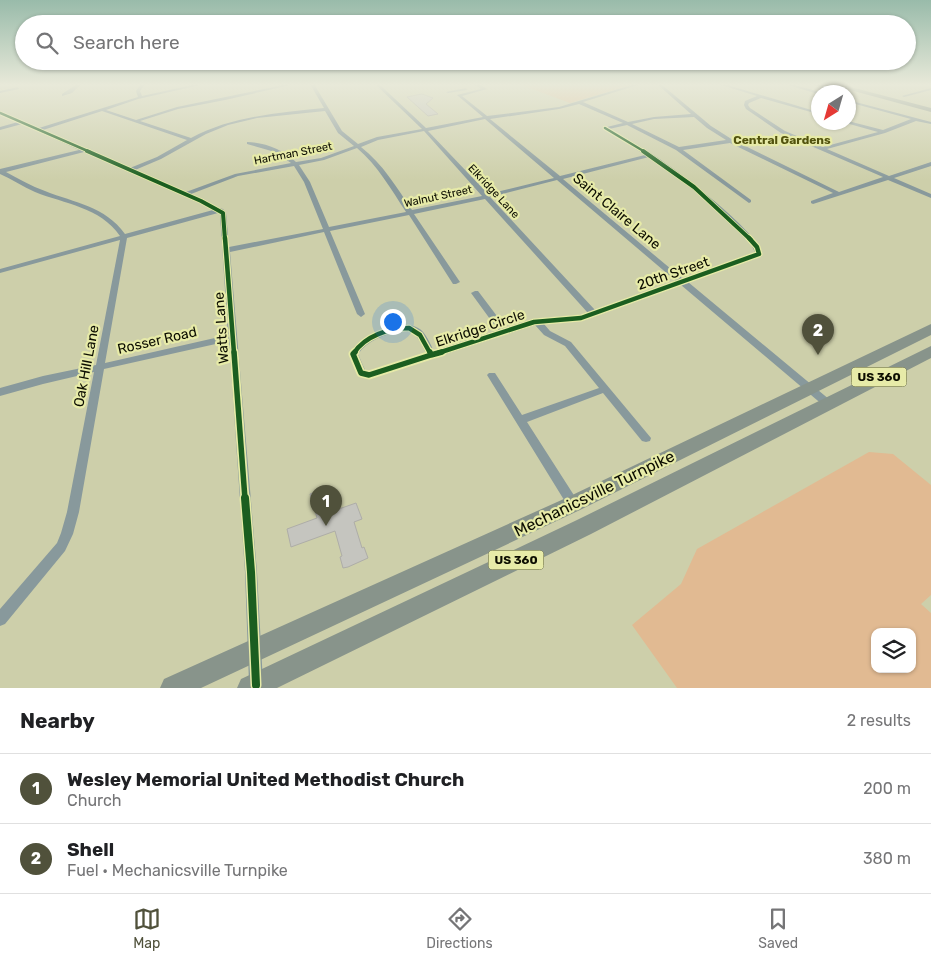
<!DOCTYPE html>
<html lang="en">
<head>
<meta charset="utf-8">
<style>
  body { margin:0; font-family:Rubik,sans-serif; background:#f2f2f2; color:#202124 }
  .controls { position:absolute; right:15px; bottom:15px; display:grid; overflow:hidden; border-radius:10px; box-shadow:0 1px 4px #0004 }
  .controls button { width:45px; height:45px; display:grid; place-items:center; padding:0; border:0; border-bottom:1px solid #e0e0e0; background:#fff; color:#202124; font:25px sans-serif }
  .compass { position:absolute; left:811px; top:85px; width:45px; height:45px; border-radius:50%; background:#fff; box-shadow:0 1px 4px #0004; rotate:217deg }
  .you { position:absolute; left:392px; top:321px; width:18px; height:18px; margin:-12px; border:4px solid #fff; border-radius:50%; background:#1a73e8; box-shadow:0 0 0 8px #1a73e833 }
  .badge { display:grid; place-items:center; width:32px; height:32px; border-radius:50%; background:#50513b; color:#fff; font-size:16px; font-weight:700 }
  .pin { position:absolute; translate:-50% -41px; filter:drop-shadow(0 1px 2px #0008) }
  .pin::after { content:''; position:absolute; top:26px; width:18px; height:15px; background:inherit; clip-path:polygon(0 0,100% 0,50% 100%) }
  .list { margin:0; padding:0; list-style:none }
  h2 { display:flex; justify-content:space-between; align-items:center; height:65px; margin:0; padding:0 20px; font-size:21px }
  h2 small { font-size:16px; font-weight:400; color:#757577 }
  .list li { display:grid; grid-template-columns:32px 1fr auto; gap:15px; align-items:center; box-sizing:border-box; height:70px; padding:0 20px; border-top:1px solid #e0e0e0 }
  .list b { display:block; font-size:19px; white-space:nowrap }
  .list p { margin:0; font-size:16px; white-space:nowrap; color:#757577 }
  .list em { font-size:16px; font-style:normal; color:#757577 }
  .icon { flex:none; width:28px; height:28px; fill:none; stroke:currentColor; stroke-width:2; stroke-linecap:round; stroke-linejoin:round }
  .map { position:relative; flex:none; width:931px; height:688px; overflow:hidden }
  .search { position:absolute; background:#fff; box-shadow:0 1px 4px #0004; left:15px; right:15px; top:15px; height:55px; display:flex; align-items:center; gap:12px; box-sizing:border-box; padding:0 18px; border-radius:28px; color:#757577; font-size:19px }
  .sheet { height:205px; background:#fff }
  nav { display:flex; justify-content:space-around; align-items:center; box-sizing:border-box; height:70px; border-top:1px solid #e0e0e0; background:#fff; font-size:14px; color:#757577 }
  nav a { display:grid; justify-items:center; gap:2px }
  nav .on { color:#50513b }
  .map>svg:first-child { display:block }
</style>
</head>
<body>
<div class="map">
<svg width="931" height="688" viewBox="0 0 931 688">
  <rect width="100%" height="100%" fill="#cdcfaa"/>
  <path fill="#e1ba92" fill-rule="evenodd" d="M519 84H635L570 103Z
    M869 452 893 454 931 485V595L921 604 931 613V688H677L632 625 681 584 697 549ZM875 632H912V669H875Z"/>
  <path fill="#c5c5bf" stroke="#aeada8" d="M422 94 433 98 426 104 438 114 428 116 407 97Z
    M329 487 336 510 356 503 362 519 354 522 362 548 364 547 368 558 348 567 343 568 340 557 342 556 335 531 291 547 287 529 317 518 310 494Z"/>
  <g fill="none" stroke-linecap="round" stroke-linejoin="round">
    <path fill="#88999c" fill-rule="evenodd" d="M77 84H81L72 93 62 96V94Z
      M141 84H145L140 91 142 96 197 84H205L138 99 106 110 136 120 177 107 288 84H295L225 100 178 109 140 121 191 138C232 116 278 113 324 108L310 84H314L342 131 358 144 377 137 422 129 375 84H379L426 128 483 117 457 95 481 89 474 84H479L487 89 462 96 487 116 559 107 635 84H641L583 102 628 122 654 117 691 114 657 84H661L711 126 733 140 839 192 883 177 781 133 746 109 744 105 745 101 757 96 718 84H724L818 112V114L761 98 749 103 748 105 750 108 785 131 823 147 878 132 846 123 848 122V121L883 130 911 119 848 102V100L931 122V124L916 121 885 133 827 149 889 176 931 162V166L894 178 931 194V198L888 180 813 204 811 203V201L833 193 730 143 683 150 751 200V202L749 203 676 150 627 125 609 129C624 137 639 145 652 154 670 165 765 236 762 256L688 282 830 400 832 403 830 406 827 407 824 406 681 285 584 320 544 324 550 331 571 342 651 438 650 441 646 442 642 441 603 393 527 422 577 500 579 504 577 508 573 509 569 508 487 375 489 373H495L522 415 599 388 565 346 544 335 535 325 436 357 435 358 430 359 369 378 358 375 349 354C359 337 398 317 418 328 426 332 430 344 434 351L498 330 471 293 475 291H478L506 328 534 319 580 315 588 313 485 199 414 214 460 282 456 284H453L409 215 330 231 365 314 361 317 357 314 324 232 230 252 257 572 263 683 261 688H251L249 683 245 572 229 341 104 369 79 512 73 534 65 551 5 624 0 626V609L57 543 61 533 67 512 94 372 43 384 0 396V388L43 376 96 365 120 240 0 273V269L120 236C100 207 65 204 35 192 23 187 12 179 0 174V169L79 150 22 124 0 130V127L18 122 0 115V112L39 128 138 97 136 91ZM579 104 623 123 603 128 645 155 560 176 490 119 559 109ZM102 111 187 140 157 157 130 168 43 130ZM325 111 338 133 354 146 321 158 296 162C284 150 264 142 247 142V144L275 152 291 163 235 174 186 192 135 170 161 159 206 134 228 125 257 118ZM694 117 707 128 726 140 679 147 632 124 654 119ZM485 119 554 178 488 194 428 131ZM424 131 482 196 412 210C397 188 383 164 361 147L378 140ZM357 148C378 166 391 189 406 212L329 227 310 182 299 165 324 160ZM84 152 199 202 213 210 125 234C105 206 75 203 45 191 31 186 19 179 6 172ZM649 157C679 177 707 200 733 226 741 234 752 242 755 253L683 279 563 179ZM294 166 304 182 323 229 229 247 226 213 223 209 219 208 191 194 238 176ZM557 180 676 281 595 310 490 197ZM218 213 220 214 228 335 105 363 127 238ZM401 331C417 331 419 340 426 353L369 372 365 370 358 354C367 341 385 334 401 331Z
      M785 84H791L820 92 818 94Z
      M18 87 19 89 0 93V91Z
      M466 88 467 90 448 93 446 92Z
      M931 88V90L904 97 902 96Z"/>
    <path fill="#88948b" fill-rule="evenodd" d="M810 84H821L845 91 838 92Z
      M828 84H839L931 108V112Z
      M931 324V335L580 510 201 688H160L164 679 566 498Z
      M931 346V358L591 534 277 688H237L241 679 577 520Z"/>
    <defs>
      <path id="cycleway-far4" d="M0 113 90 152
        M605 128 645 152"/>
      <path id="cycleway-far3" d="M87 151 201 201 223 213 225 240
        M643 151 694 187 751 240"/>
      <path id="cycleway-far2" d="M225 238 234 353
        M354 353C365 336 389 328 409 328L420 335 430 353
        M438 353 534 322 581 318 759 254 757 247 749 238"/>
      <path id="cycleway-far1" d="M234 352 245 499
        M355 352 353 354 361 373 369 375 431 355
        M430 352 431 355
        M431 355 442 352"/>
      <path id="cycleway" d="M245 498 251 572 256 685"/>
    </defs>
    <use href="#cycleway-far4" stroke="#e7eba8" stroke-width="4.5"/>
    <use href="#cycleway-far3" stroke="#e7eba8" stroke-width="5.5"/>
    <use href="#cycleway-far2" stroke="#e7eba8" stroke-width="7"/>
    <use href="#cycleway-far1" stroke="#e7eba8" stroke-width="9"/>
    <use href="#cycleway" stroke="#e7eba8" stroke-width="11"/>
    <use href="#cycleway-far4" stroke="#1b5e20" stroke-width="2.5"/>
    <use href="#cycleway-far3" stroke="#1b5e20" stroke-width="4"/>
    <use href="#cycleway-far2" stroke="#1b5e20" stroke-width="4.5"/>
    <use href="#cycleway-far1" stroke="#1b5e20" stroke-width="5.5"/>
    <use href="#cycleway" stroke="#1b5e20" stroke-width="8"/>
  </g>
  <linearGradient id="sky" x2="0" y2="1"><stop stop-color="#9ba"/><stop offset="0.47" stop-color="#e8e9d9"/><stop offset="1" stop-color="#e8e9d9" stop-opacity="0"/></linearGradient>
  <rect width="931" height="180" fill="url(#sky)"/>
  <g text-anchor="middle" stroke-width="4.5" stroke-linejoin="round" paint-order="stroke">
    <g font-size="11" fill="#0c0d00" stroke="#e7eba8">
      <text transform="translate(293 153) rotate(-11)" y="4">Hartman Street</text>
      <text transform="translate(494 191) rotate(47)" y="4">Elkridge Lane</text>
      <text transform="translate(438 196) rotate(-12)" y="4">Walnut Street</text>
    </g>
    <g font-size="12" font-weight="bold" fill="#51520d" stroke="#e7eba8">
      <text x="782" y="144">Central Gardens</text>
    </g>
    <g fill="#e7eba8" stroke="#4e5032" stroke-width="1">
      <rect x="851.5" y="367.5" width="55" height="19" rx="4"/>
      <rect x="488.5" y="550.5" width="55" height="19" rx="4"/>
    </g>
    <g font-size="12" font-weight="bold" fill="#0c0d00">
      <text x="879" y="381">US 360</text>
      <text x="516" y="564">US 360</text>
    </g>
    <g font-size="14" fill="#0c0d00" stroke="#e7eba8">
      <text transform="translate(617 211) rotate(40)" y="5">Saint Claire Lane</text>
      <text transform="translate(673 273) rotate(-19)" y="5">20th Street</text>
      <text transform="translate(221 328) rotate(-94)" y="5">Watts Lane</text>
      <text transform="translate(480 328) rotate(-18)" y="5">Elkridge Circle</text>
      <text transform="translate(157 340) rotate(-13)" y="5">Rosser Road</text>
      <text transform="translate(86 366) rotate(-79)" y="5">Oak Hill Lane</text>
    </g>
    <g font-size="16" fill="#0c0d00" stroke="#e7eba8">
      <text transform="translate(594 493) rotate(-26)" y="6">Mechanicsville Turnpike</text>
    </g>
  </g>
</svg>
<div class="controls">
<button><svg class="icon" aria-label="layers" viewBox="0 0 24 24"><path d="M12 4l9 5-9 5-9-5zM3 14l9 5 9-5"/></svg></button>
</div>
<svg class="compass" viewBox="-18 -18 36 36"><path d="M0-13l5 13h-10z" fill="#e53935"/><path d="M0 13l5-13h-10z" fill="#757577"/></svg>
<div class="you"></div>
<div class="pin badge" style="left:326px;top:526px">1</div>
<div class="pin badge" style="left:818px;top:355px">2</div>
<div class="search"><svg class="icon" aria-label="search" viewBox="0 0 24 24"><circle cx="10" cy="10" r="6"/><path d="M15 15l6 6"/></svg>Search here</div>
</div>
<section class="sheet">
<h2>Nearby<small>2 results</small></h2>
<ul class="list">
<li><span class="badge">1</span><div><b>Wesley Memorial United Methodist Church</b><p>Church</p></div><em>200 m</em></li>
<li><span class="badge">2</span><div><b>Shell</b><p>Fuel · Mechanicsville Turnpike</p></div><em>380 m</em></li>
</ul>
</section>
<nav>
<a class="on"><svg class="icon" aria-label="map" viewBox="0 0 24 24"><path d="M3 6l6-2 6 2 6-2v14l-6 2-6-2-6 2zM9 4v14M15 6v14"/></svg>Map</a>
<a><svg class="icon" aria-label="directions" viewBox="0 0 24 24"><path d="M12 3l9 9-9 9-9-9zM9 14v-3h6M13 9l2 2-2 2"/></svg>Directions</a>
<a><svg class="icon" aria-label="saved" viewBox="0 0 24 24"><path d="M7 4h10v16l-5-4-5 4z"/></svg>Saved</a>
</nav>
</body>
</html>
